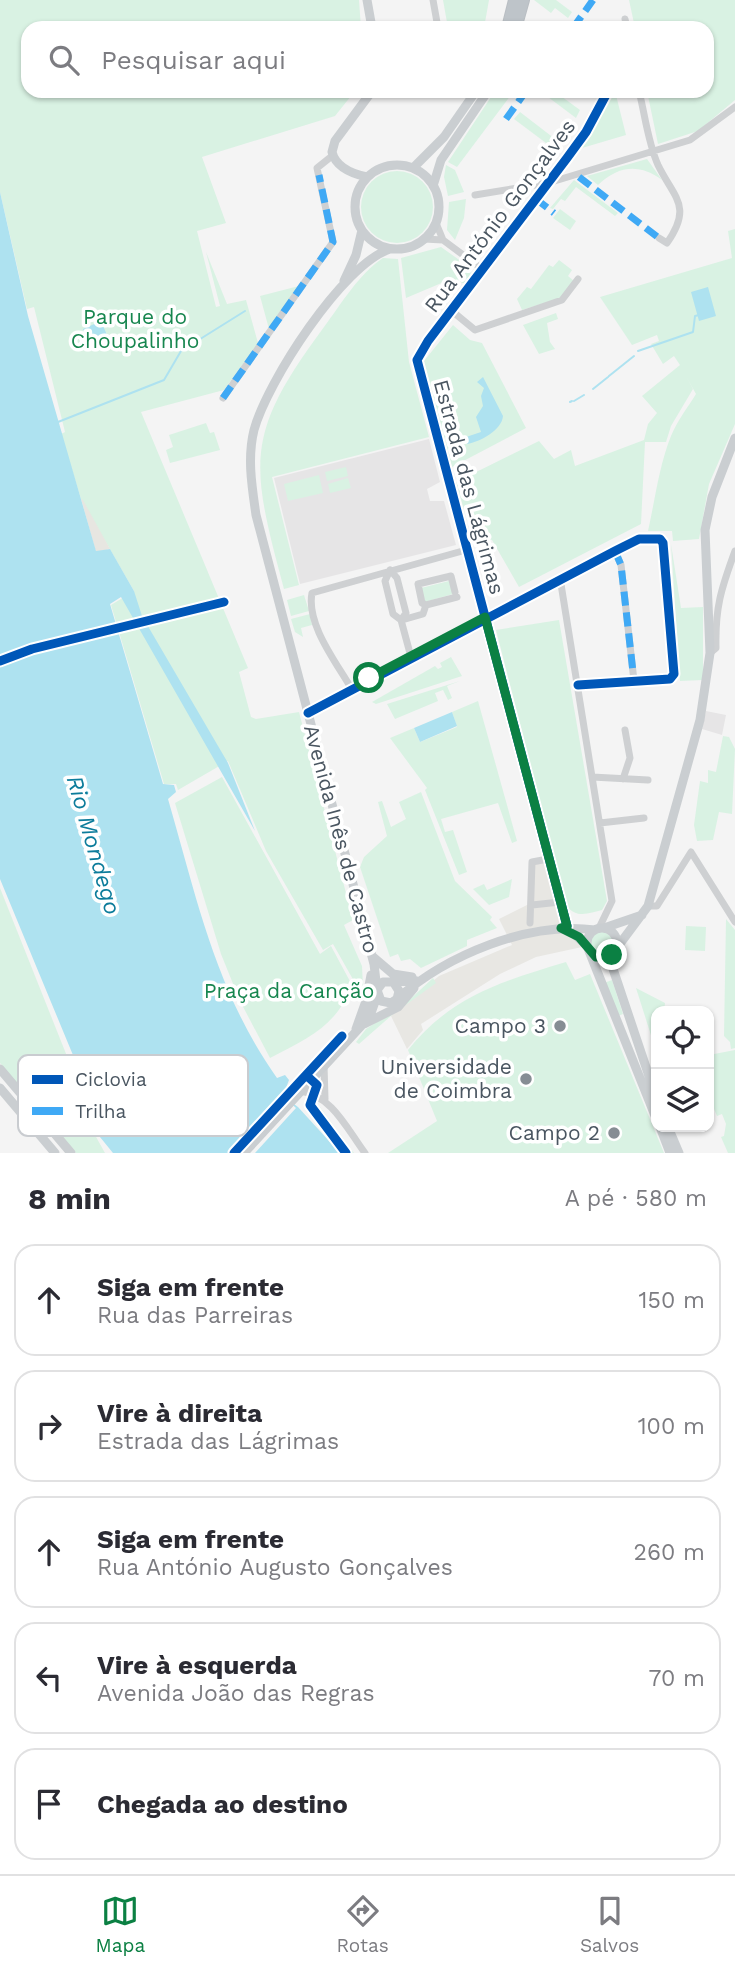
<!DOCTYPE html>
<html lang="pt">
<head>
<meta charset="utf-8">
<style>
  body { margin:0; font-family:"Work Sans",sans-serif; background:#f2f2f3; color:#2b2b33 }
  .controls { position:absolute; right:21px; bottom:21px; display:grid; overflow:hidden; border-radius:14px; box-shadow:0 2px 5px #0004 }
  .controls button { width:63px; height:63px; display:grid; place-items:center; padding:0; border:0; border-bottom:2px solid #e1e1e2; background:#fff; color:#2b2b33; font:35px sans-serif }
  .stop { position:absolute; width:21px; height:21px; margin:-16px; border:5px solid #0b8043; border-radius:50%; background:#fff }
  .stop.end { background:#0b8043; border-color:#fff; box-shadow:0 2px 7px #0008 }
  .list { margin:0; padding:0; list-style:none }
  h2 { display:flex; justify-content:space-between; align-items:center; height:91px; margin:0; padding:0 28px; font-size:30px }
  h2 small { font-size:23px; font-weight:400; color:#7c7c81 }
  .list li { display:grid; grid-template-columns:46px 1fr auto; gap:21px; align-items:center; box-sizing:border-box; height:112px; margin:0 14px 14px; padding:0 14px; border:2px solid #e1e1e2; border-radius:21px }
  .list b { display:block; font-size:26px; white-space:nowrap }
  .list p { margin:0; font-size:23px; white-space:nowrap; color:#7c7c81 }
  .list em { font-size:23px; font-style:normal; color:#7c7c81 }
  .icon { flex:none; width:38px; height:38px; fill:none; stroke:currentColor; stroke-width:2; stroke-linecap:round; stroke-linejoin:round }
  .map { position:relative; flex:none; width:735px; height:1153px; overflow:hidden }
  .search { position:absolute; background:#fff; box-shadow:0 2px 5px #0004; left:21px; right:21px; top:21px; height:77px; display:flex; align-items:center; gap:18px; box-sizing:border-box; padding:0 24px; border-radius:21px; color:#7c7c81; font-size:26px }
  .sheet { height:721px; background:#fff }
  nav { display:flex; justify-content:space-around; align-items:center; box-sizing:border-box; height:98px; border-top:2px solid #e1e1e2; background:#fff; font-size:19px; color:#7c7c81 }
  nav a { display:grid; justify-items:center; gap:4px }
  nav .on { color:#0b8043 }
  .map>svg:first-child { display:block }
</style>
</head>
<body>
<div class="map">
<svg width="735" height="1153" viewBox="0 0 735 1153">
  <rect width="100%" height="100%" fill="#f4f4f4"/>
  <path fill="#e8e7e3" d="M547 860 563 933 574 938 582 947 536 957 500 974 421 1024 423 1030 407 1049 391 1016 439 976 512 945 499 919 533 902V863Z"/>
  <path fill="#e6e5e6" d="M429 439 440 482 427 489 430 501H444L456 545 300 584 274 478Z
    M706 711 726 715 722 735 702 729Z"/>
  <path fill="#d9f2e3" d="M0 0H359L361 28H28V91H355L335 116 202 157 226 223 197 231 216 307 220 306 206 252 227 304 246 300 258 343 224 390 141 412 248 668 239 672 251 717 256 719 299 712 353 920 344 925 362 966 363 987 359 990 333 944 323 950 266 851 228 761 178 790 176 784H164L111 605 134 591 81 499 61 434 65 432 34 307 27 309 0 192Z
    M443 0H489L484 28H448Z
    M534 0H556L572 12 568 18 555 8 551 13Z
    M629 0H735V100L698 131 658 144 647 91H707V28H635Z
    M495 91H514L457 167 448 162Z
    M540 91H554L580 110 576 118Z
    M615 91 626 135 582 148Z
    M520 112 559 142 554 149 514 119Z
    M647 159 662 180C639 163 618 166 598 185L587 176Z
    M446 165 455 170 464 192 448 196 444 177Z
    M361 207a36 36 0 1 1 72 0a36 36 0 1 1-72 0Z
    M574 180 618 213 615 216 576 187 565 201 561 199 553 209 550 208Z
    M466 199 464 218 455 240 447 230 449 202Z
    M560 209 576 221 570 230 553 218Z
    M735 229V424L709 484 699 539 673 541 672 531H648C655 500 659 466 671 436 677 421 688 407 696 394L686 376 693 389 671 426 666 442H645L641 524 519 587 492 540 471 534 456 482 539 441 554 459 571 450 575 466 644 440 648 424 657 413 642 396 680 365 674 356 663 364 651 344 659 341 657 335 632 345 600 297 732 258 728 231Z
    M441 247 472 269 469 278 464 279 466 284 451 279 406 298 401 258Z
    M383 258 398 259 409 362 429 437 272 477 299 585 284 589C250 462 244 435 324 327 342 303 358 275 383 258Z
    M559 260 572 270 568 276 574 281 560 298 522 310 517 299 527 287 531 289 549 265 553 267Z
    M299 286 269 329 260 296Z
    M556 313 558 319 547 323 550 342 555 349 539 354 523 325Z
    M453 325 470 340 482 343 526 428 452 467 424 361Z
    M206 423 210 433 214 432 220 450 170 463 166 450 173 447 169 435Z
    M346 467 348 476 327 481 325 472Z
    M319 475 323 493 288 501 284 484Z
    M348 478 351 488 330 493 328 484Z
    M671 544 681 608 703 607V680L680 681Z
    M449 581 453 594 425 602 421 588Z
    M304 595 309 611 291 616 287 600Z
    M310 614 312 625 301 628 303 637 295 632 291 619Z
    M559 620 607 901 602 910C590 913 576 919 567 906L496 630Z
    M451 657 462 676 376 704 372 702 435 666 438 669 442 667 440 663Z
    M460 681 447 686 452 698 448 700 443 690 435 693 438 701 395 719 387 704Z
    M478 701 517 841 512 843 498 803 441 819 445 832 453 830 467 872 459 875 425 790 427 788 390 738 414 728 420 742 457 727 452 712Z
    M723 736 729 737 735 749 732 814 719 812 713 840 697 841 694 825 700 781 708 783V770L716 772Z
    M222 777 320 954 331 946 352 985C336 1027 308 1038 270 1058L240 1001 221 954 175 803Z
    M421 792 455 881 492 917 490 920 497 928 467 940V946L421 968 410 959 401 961 398 954 390 957 360 867 364 857 387 836 378 802 382 801 391 827 406 819 399 802Z
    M512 879 509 897 489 905 473 889 484 884 487 890Z
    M0 888 94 1124 90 1126 105 1153H76L0 1063Z
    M726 919 735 930V1048L731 1049 730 1042 724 1036Z
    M686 926 706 927 705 951 685 950Z
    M591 943a11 11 0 1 1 22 0a11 11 0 1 1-22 0Z
    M566 962 575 980 590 974 664 1153H388L437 1121 408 1050C451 996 503 981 566 962Z
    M433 978 436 983 392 1015 359 1044 356 1042 366 1029 406 1003Z
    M612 980 623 1014 618 1016 604 983Z
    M636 988 665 1003 664 1011H656V1051Z
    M735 1050V1153H728L721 1137 724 1136 726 1124 722 1114 717 1116 709 1097V1055Z
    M320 1107 354 1153H347L315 1110Z"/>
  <path fill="#e7e6e1" d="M81 499 83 500 110 549 96 552Z"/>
  <path fill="#aee2f0" d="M0 192 28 316 96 551 110 549 134 591 142 616 228 763 255 831 121 597 110 604 163 784 174 785 176 792 168 799C197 899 216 992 277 1078L285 1075 289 1080 283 1096 298 1107 340 1153H113L91 1126 101 1113 80 1072 0 879Z
    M708 287 716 316 699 321 691 292Z
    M101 321 107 335 88 342 83 329Z
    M483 377 503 416C502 430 480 442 467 444L466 437 481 432 476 417 483 406 481 396 484 388 477 382Z
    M452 712 457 726 420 742 414 728Z"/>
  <path fill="#f4f4f4" d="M120 625 121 628 34 650 28 655 0 662V658L19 650Z
    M284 1097 296 1108 255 1153H232Z"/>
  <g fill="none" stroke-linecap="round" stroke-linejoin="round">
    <path stroke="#aee2f0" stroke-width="2" d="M638 351 693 332 695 316 699 315
      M609 376 634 356
      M593 389 608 377
      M574 401 584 395
      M570 402 572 401
      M58 422 164 380 181 351 245 311"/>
    <defs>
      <path id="highway" d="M517 25 524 0
        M507 28 514 0"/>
    </defs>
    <use href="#highway" stroke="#b9bec3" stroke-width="12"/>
    <path stroke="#ced0d2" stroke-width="7" d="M433 0 438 28
      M625 19 627 28
      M639 91C645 115 648 143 658 165 674 198 693 206 667 243L659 238
      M475 195 548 183 690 140 735 107
      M436 223 443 240 482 269
      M424 239 443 240
      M452 311 475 330 562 300 578 279
      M223 398 333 242 317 168 332 156
      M615 551 621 565 634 681
      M560 578 612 901 599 928
      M426 605 422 603 418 584 451 576 455 592
      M401 620 406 613 397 578 390 570 385 581 393 614 401 620 411 657
      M402 620 423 614 426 605 457 597
      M710 653 716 648C715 608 721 589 735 551
      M351 688C336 662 306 624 312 593L466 550
      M308 713 615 551 639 539H660L663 543 674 674 670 679 578 685
      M592 777 648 780
      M623 779 630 758 625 730
      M600 823 644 818
      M532 905 560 902
      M648 906H657L691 852 735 922
      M530 923 532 862 548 859
      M567 926 417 360 428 341 567 158 586 132 608 91
      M324 1065 325 1099
      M300 1091C332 1095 347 1129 365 1153"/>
    <path stroke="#caced1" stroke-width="9" d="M367 0 372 28
      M355 207a42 42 0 1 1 84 0a42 42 0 1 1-84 0Z
      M413 168 444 137 476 91
      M367 177C353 174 336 168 332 152L335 141 372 91
      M433 186 441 160 488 91
      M344 281 356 255 362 230
      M587 943a15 15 0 1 1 30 0a15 15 0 1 1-30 0Z
      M562 928 571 931 587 946
      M604 928 642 915
      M616 949 648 906 700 720 710 653 705 530 712 497 735 438
      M589 951 656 1118
      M373 957 393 974 412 977
      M609 957 656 1097
      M394 983 399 991 397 999 391 1003 381 1001 377 990 383 982 417 981
      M377 990 374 964 256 515C252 487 247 458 254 430 267 382 343 264 390 249
      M397 999C447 955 528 921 595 930
      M364 1024 398 1007 414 988
      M356 1029 366 1001 371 975
      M0 1069 71 1153
      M0 1088 55 1153
      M660 1127 670 1153
      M668 1127 679 1153
      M244 1153 363 1024 371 1013 377 996"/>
    <use href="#highway" stroke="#bec4c9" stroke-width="10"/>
    <path stroke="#3fa9f5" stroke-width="7" stroke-dasharray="14 7" stroke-linecap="butt" d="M573 28 593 0
      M506 119 526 91
      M579 177 659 238
      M536 199 554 213
      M223 398 333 242 319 175
      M615 551 621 565 634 681"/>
    <defs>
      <path id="cycleway" d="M0 661 32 649 224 602
        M308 713 615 551 639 539H660L663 543 674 674 670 679 578 685
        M567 926 417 360 428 341 567 158 586 132 608 91
        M306 1075 317 1085 310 1105 346 1153
        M234 1153 342 1036"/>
    </defs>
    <use href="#cycleway" stroke="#fff" stroke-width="13"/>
    <use href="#cycleway" stroke="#0057b8" stroke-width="9"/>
  </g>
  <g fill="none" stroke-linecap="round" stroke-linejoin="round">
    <path stroke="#0b8043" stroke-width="9" d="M369 678 485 617 567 926 561 928 579 937 596 957 612 955"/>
  </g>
  <g fill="#868d94" stroke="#fff" stroke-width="2.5">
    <circle cx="560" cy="1026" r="7"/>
    <circle cx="526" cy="1079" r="7"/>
    <circle cx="614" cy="1133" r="7"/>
  </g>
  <g text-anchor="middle" stroke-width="7" stroke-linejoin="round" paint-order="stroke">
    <g font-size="21" fill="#4a5661" stroke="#fff">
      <text transform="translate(500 216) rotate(-53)" y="7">Rua António Gonçalves</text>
      <text transform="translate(469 487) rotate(75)" y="7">Estrada das Lágrimas</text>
      <text transform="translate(341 839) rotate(75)" y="7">Avenida Inês de Castro</text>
    </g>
    <g font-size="21" fill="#17864f" stroke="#fff">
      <text x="135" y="324">Parque do<tspan x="135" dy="24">Choupalinho</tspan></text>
      <text x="289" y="998">Praça da Canção</text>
    </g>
    <g font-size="21" fill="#4a5661" stroke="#fff" text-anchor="end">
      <text x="546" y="1033">Campo 3</text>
      <text x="512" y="1074">Universidade<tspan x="512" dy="24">de Coimbra</tspan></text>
      <text x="600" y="1140">Campo 2</text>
    </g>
    <g font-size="23" font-style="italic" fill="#0c7c9b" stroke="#fff">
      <text transform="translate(94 845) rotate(74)" y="8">Rio Mondego</text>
    </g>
  </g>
  <rect x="18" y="1055" width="230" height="81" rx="10" fill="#fff" stroke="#c9ccd0" stroke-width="2"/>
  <rect x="32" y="1075" width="31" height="9" fill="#0057b8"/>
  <rect x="32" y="1107" width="31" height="8" fill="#3fa9f5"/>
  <g font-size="19" fill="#4a5661">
    <text x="75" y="1086">Ciclovia</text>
    <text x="75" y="1118">Trilha</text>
  </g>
</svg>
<div class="controls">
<button><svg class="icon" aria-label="locate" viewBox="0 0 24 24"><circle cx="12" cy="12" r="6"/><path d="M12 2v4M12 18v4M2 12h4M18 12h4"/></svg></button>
<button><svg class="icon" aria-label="layers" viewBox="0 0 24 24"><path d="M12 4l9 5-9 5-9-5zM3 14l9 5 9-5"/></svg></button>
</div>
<div class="stop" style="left:369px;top:678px"></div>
<div class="stop end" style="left:612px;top:955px"></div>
<div class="search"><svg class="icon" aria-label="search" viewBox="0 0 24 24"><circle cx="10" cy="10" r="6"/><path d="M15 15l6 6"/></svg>Pesquisar aqui</div>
</div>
<section class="sheet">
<h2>8 min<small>A pé · 580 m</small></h2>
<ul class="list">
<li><svg class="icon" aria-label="ahead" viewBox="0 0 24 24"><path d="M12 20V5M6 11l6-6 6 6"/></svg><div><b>Siga em frente</b><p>Rua das Parreiras</p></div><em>150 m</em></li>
<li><svg class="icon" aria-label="right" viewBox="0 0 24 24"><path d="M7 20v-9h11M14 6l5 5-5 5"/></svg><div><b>Vire à direita</b><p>Estrada das Lágrimas</p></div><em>100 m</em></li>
<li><svg class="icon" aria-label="ahead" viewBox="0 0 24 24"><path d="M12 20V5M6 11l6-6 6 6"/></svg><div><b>Siga em frente</b><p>Rua António Augusto Gonçalves</p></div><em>260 m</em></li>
<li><svg class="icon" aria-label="left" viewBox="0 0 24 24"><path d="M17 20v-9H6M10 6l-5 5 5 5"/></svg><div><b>Vire à esquerda</b><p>Avenida João das Regras</p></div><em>70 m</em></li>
<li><svg class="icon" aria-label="arrive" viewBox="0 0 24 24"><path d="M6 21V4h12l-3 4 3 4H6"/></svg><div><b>Chegada ao destino</b></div></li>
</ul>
</section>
<nav>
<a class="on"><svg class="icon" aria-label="map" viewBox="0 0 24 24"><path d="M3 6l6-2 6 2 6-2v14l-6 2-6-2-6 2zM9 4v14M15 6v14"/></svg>Mapa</a>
<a><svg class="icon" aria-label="directions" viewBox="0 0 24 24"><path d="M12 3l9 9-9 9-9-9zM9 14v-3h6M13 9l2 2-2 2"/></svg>Rotas</a>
<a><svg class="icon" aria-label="saved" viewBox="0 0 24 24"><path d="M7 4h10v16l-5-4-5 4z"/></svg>Salvos</a>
</nav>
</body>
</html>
